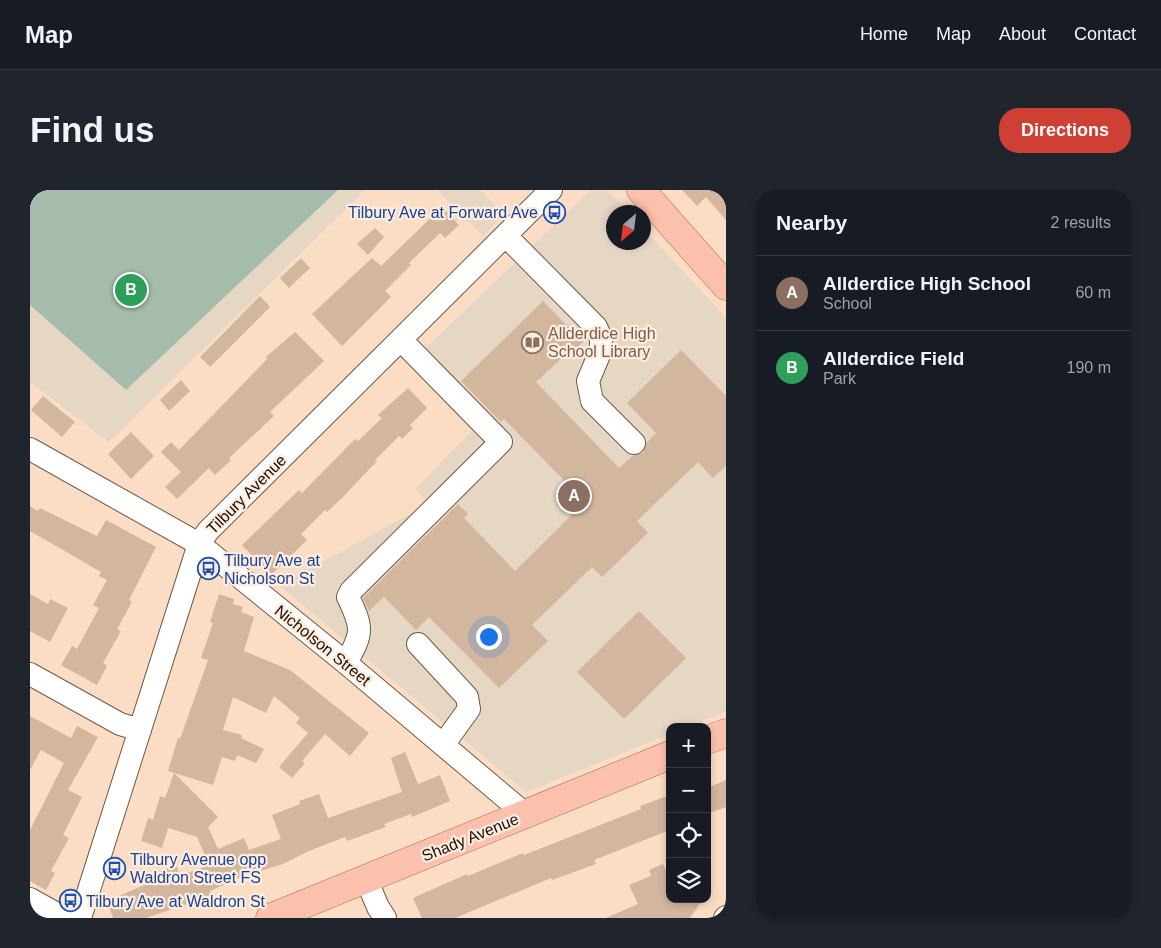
<!DOCTYPE html>
<html lang="en">
<head>
<meta charset="utf-8">
<style>
  body { margin:0; font-family:Arial,sans-serif; background:#20242c; color:#f1f3f6 }
  .controls { position:absolute; right:15px; bottom:15px; display:grid; overflow:hidden; border-radius:10px; box-shadow:0 2px 8px #0003 }
  .controls button { width:45px; height:45px; display:grid; place-items:center; padding:0; border:0; border-bottom:1px solid #363941; background:#171b24; color:#f1f3f6; font:25px sans-serif }
  .compass { position:absolute; left:576px; top:15px; width:45px; height:45px; border-radius:50%; background:#171b24; box-shadow:0 2px 8px #0003; rotate:208deg }
  .you { position:absolute; left:458px; top:446px; width:18px; height:18px; margin:-12px; border:4px solid #fff; border-radius:50%; background:#1a73e8; box-shadow:0 0 0 8px #1a73e833 }
  .badge { display:grid; place-items:center; width:32px; height:32px; border-radius:50%; background:#cd4033; color:#fff; font-size:16px; font-weight:700 }
  .pin { position:absolute; translate:-50% -50%; border:2px solid #fff; box-shadow:0 1px 5px #0006 }
  .list { margin:0; padding:0; list-style:none }
  h2 { display:flex; justify-content:space-between; align-items:center; height:65px; margin:0; padding:0 20px; font-size:21px }
  h2 small { font-size:16px; font-weight:400; color:#9ea1a6 }
  .list li { display:grid; grid-template-columns:32px 1fr auto; gap:15px; align-items:center; box-sizing:border-box; height:75px; padding:0 20px; border-top:1px solid #363941 }
  .list b { display:block; font-size:19px; white-space:nowrap }
  .list p { margin:0; font-size:16px; white-space:nowrap; color:#9ea1a6 }
  .list em { font-size:16px; font-style:normal; color:#9ea1a6 }
  .icon { flex:none; width:28px; height:28px; fill:none; stroke:currentColor; stroke-width:2; stroke-linecap:round; stroke-linejoin:round }
  .map { position:relative; flex:none; width:696px; height:728px; overflow:hidden; border-radius:20px }
  header { display:flex; align-items:center; gap:30px; box-sizing:border-box; height:70px; padding:0 25px; background:#171b24; border-bottom:1px solid #363941 }
  header strong { font-size:24px }
  nav { display:flex; gap:28px; margin-inline-start:auto; font-size:18px }
  .intro { display:flex; align-items:center; justify-content:space-between; box-sizing:border-box; height:120px; padding:0 30px }
  h1 { margin:0; font-size:35px }
  .button { padding:12px 22px; border-radius:20px; background:#cd4033; color:#fff; font-size:18px; font-weight:700 }
  main { display:flex; gap:30px; padding:0 30px }
  aside { flex:1; background:#171b24; border-radius:20px; box-shadow:0 2px 8px #0003 }
  .map>svg:first-child { display:block }
</style>
</head>
<body>
<header>
<strong>Map</strong>
<nav><a>Home</a><a>Map</a><a>About</a><a>Contact</a></nav>
</header>
<div class="intro"><h1>Find us</h1><a class="button">Directions</a></div>
<main>
<div class="map">
<svg width="696" height="728" viewBox="0 0 696 728">
  <rect width="100%" height="100%" fill="#faddc4"/>
  <path fill="#e6d6c4" d="M0 0H335L79 252 0 192Z
    M407 0H451L473 25 453 46Z
    M561 0 578 1 598 22H584V52H614V39L696 128V521L657 537H640V544L496 602 250 396 399 313 385 299 442 241 379 174Z"/>
  <path fill="#a5bcad" d="M0 0H308L96 200 0 115Z"/>
  <path fill="#d3b69e" d="M652 0H696V30L676 7 667 16Z
    M412 17 429 35 415 48 410 43 379 73 381 75 355 101 361 107 312 156 282 124 342 68 351 76Z
    M345 38 354 47 338 65 327 54Z
    M271 68 280 78 259 98 250 88Z
    M230 106 240 117 180 177 170 167Z
    M513 111 553 152 538 166 536 164 506 192 589 278 602 266 613 263 617 252 626 243 597 213 651 160 696 206V276L683 288 668 272 607 331 618 343 572 387 562 377 502 435 518 451 469 498 399 427 386 440 354 407 339 421 333 408 428 314 438 324 434 328 485 381 555 312 474 229 471 232 431 191Z
    M265 142 294 171 240 222 244 226 199 268 201 270 185 285 179 278 147 309 135 297 151 282 131 262 141 252 149 260 237 169 236 167Z
    M151 190 160 201 139 221 130 210Z
    M378 198 397 218 380 235 383 238 372 249 369 246 345 270 347 271 312 308 297 322 295 320 271 344 277 350 241 385 212 355 269 300 272 303 325 249 328 251 352 228 348 225Z
    M13 206 45 232 32 247 1 220Z
    M101 242 124 266 101 289 78 264Z
    M0 316 8 321 10 318 67 346 76 330 126 357 99 410 102 412 87 439 91 441 73 473 77 476 67 495 31 475 42 456 47 459 69 418 63 415 77 390 69 386 71 382 0 341Z
    M0 404 18 414 20 409 38 418 20 452 0 441Z
    M189 404 204 409 203 414 213 417 211 422 224 427 214 461 260 480 339 543 320 566 295 544 272 571 275 573 262 588 249 577 278 543 266 533 270 528 244 506 236 523 203 507 193 540 212 545 211 548 234 559 226 573 207 565 205 571 192 567 183 595 138 581 148 548 150 549 178 470 171 468 183 433 180 432Z
    M609 421 656 468 594 529 547 482Z
    M0 526 41 548 47 536 68 547 38 600 52 607 33 645 39 648 21 681 25 683 16 700 0 691V640L34 573 11 560 0 580Z
    M375 562 388 594 410 585 420 611 382 627 381 624 354 634 356 637 317 651 315 647 279 661 253 674 208 688 180 701 181 705 163 712 116 728H83L77 711 133 687 130 681 146 675 150 686 179 675 167 647 138 638 132 658 111 651 118 628 123 630 130 606 135 608 144 583 188 627 178 637 188 659 214 648 219 660 251 649 242 625 270 614 269 611 289 604 298 628 372 602 361 568Z
    M696 590V617L677 624V598Z
    M640 605V640L564 670 566 674 522 690 521 688 425 728H392L383 708 437 684 438 686 493 663 494 665 611 619 610 616Z
    M633 674 640 690V709H673L660 728H576L608 714 599 695 621 686 619 680Z"/>
  <g fill="none" stroke-linecap="round" stroke-linejoin="round">
    <defs>
      <path id="minor" d="M476 46 566 137 571 148V160L558 191 562 211 604 253
        M0 259 169 354 316 473 495 624
        M388 454 437 507 439 519 413 555
        M316 473C333 443 333 438 318 407L321 401 471 252 371 150
        M0 484 90 534 110 540
        M336 689 348 717 355 728
        M0 709 34 728
        M50 728 169 354 178 341 521 0
        M695 728 696 727"/>
      <path id="major" d="M611 0 696 96
        M677 550 696 543
        M240 728 640 565"/>
    </defs>
    <use href="#minor" stroke="#715943" stroke-width="24"/>
    <use href="#major" stroke="#ab6850" stroke-width="29"/>
    <use href="#minor" stroke="#fff" stroke-width="22"/>
    <use href="#major" stroke="#fcc1ad" stroke-width="28"/>
  </g>
  <defs>
    <symbol id="bus-ring" viewBox="-11 -11 22 22"><circle r="9.5" fill="#feecde" stroke="#1a4fb4" stroke-width="1.5"/><path d="M-5-6H5V4H4V6H2V4H-2V6H-4V4H-5ZM-3.5-4V0h7V-4ZM-3.5 1.2v1.5H-2V1.2ZM2 1.2v1.5H3.5V1.2Z" fill="#1a4fb4"/></symbol>
    <symbol id="library-ring" viewBox="-11 -11 22 22"><circle r="9.5" fill="#feecde" stroke="#8d6e63" stroke-width="1.5"/><path d="M-6-4Q-3-5.5-.7-3.5V5Q-3 3-6 4ZM6-4Q3-5.5 .7-3.5V5Q3 3 6 4Z" fill="#8d6e63"/></symbol>
  </defs>
  <g fill-rule="evenodd">
    <use href="#bus-ring" x="512" y="10" width="25" height="25"/>
    <use href="#library-ring" x="490" y="140" width="25" height="25"/>
    <use href="#bus-ring" x="166" y="366" width="25" height="25"/>
    <use href="#bus-ring" x="72" y="666" width="25" height="25"/>
    <use href="#bus-ring" x="28" y="698" width="25" height="25"/>
  </g>
  <g text-anchor="middle" stroke-width="4.5" stroke-linejoin="round" paint-order="stroke">
    <g font-size="16" fill="#164399" stroke="#feecde" text-anchor="start">
      <text x="508" y="28" text-anchor="end">Tilbury Ave at Forward Ave</text>
      <text x="194" y="376">Tilbury Ave at<tspan x="194" dy="18">Nicholson St</tspan></text>
      <text x="100" y="675">Tilbury Avenue opp<tspan x="100" dy="18">Waldron Street FS</tspan></text>
      <text x="56" y="717">Tilbury Ave at Waldron St</text>
    </g>
    <g font-size="16" fill="#785e54" stroke="#feecde" text-anchor="start">
      <text x="518" y="149">Allderdice High<tspan x="518" dy="18">School Library</tspan></text>
    </g>
    <g font-size="16" fill="#190f07" stroke="#feecde">
      <text transform="translate(216 304) rotate(-45)" y="6">Tilbury Avenue</text>
      <text transform="translate(293 455) rotate(39)" y="6">Nicholson Street</text>
      <text transform="translate(440 647) rotate(-22)" y="6">Shady Avenue</text>
    </g>
  </g>
</svg>
<div class="controls">
<button>+</button>
<button>−</button>
<button><svg class="icon" aria-label="locate" viewBox="0 0 24 24"><circle cx="12" cy="12" r="6"/><path d="M12 2v4M12 18v4M2 12h4M18 12h4"/></svg></button>
<button><svg class="icon" aria-label="layers" viewBox="0 0 24 24"><path d="M12 4l9 5-9 5-9-5zM3 14l9 5 9-5"/></svg></button>
</div>
<svg class="compass" viewBox="-18 -18 36 36"><path d="M0-13l5 13h-10z" fill="#e53935"/><path d="M0 13l5-13h-10z" fill="#9ea1a6"/></svg>
<div class="you"></div>
<div class="pin badge" style="left:544px;top:306px;background:#8d6e63">A</div>
<div class="pin badge" style="left:101px;top:100px;background:#2e9e5b">B</div>
</div>
<aside>
<h2>Nearby<small>2 results</small></h2>
<ul class="list">
<li><span class="badge" style="background:#8d6e63">A</span><div><b>Allderdice High School</b><p>School</p></div><em>60 m</em></li>
<li><span class="badge" style="background:#2e9e5b">B</span><div><b>Allderdice Field</b><p>Park</p></div><em>190 m</em></li>
</ul>
</aside>
</main>
</body>
</html>
